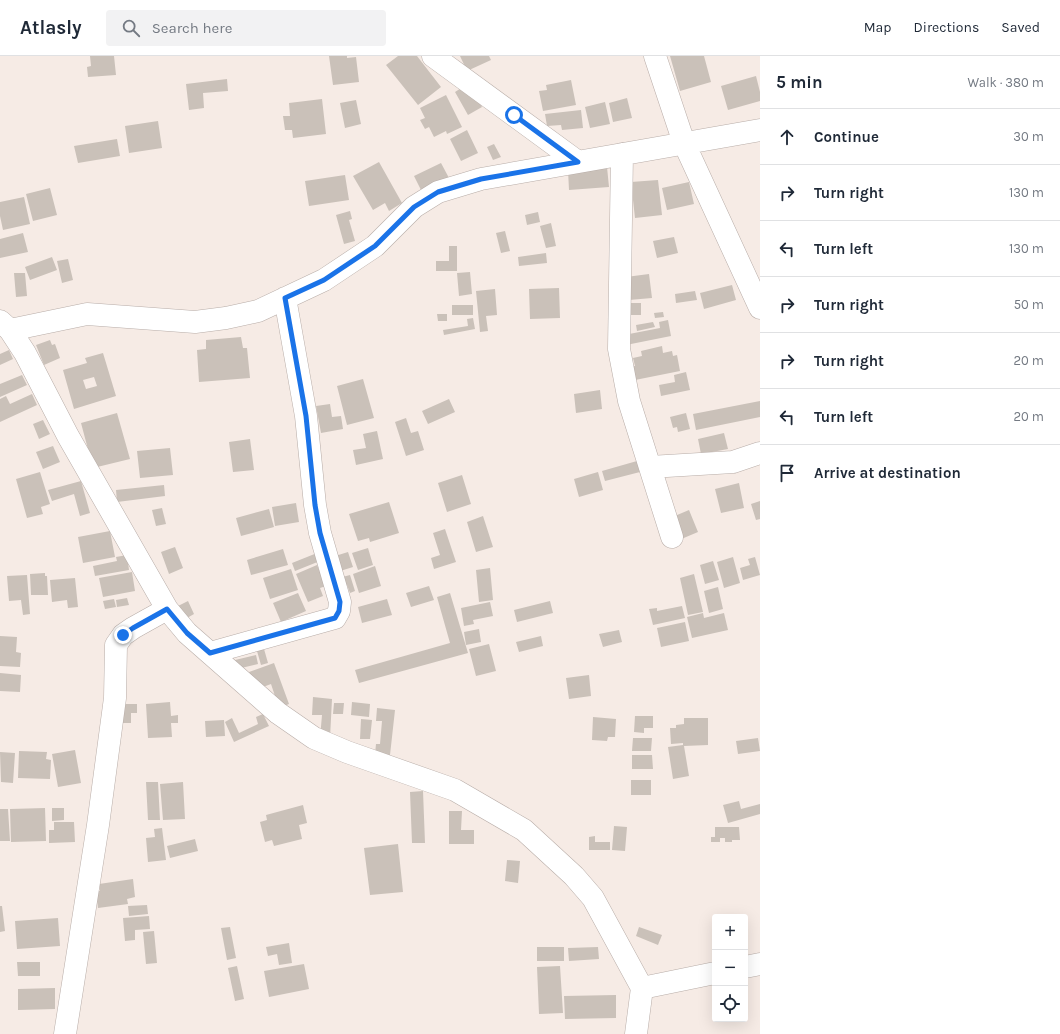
<!DOCTYPE html>
<html lang="en">
<head>
<meta charset="utf-8">
<style>
  body { margin:0; font-family:Karla,sans-serif; background:#f2f2f3; color:#1f2937 }
  .controls { position:absolute; right:12px; bottom:12px; display:grid; overflow:hidden; border-radius:4px; box-shadow:0 4px 16px #0002 }
  .controls button { width:36px; height:36px; display:grid; place-items:center; padding:0; border:0; border-bottom:1px solid #e0e1e3; background:#fff; color:#1f2937; font:20px sans-serif }
  .stop { position:absolute; width:12px; height:12px; margin:-9px; border:3px solid #1a73e8; border-radius:50%; background:#fff }
  .stop.end { background:#1a73e8; border-color:#fff; box-shadow:0 1px 4px #0008 }
  .list { margin:0; padding:0; list-style:none }
  h2 { display:flex; justify-content:space-between; align-items:center; height:52px; margin:0; padding:0 16px; font-size:17px }
  h2 small { font-size:13px; font-weight:400; color:#747a83 }
  .list li { display:grid; grid-template-columns:26px 1fr auto; gap:12px; align-items:center; box-sizing:border-box; height:56px; padding:0 16px; border-top:1px solid #e0e1e3 }
  .list b { display:block; font-size:15px; white-space:nowrap }
  .list em { font-size:13px; font-style:normal; color:#747a83 }
  .icon { flex:none; width:22px; height:22px; fill:none; stroke:currentColor; stroke-width:2; stroke-linecap:round; stroke-linejoin:round }
  .map { position:relative; flex:none; width:760px; height:978px; overflow:hidden }
  header { display:flex; align-items:center; gap:24px; box-sizing:border-box; height:56px; padding:0 20px; background:#fff; border-bottom:1px solid #e0e1e3 }
  header strong { font-size:19px }
  nav { display:flex; gap:22px; margin-inline-start:auto; font-size:14px }
  .search { width:280px; height:36px; background:#f2f2f3; display:flex; align-items:center; gap:10px; box-sizing:border-box; padding:0 14px; border-radius:4px; color:#747a83; font-size:15px }
  main { display:flex }
  aside { flex:1; background:#fff }
  .map>svg:first-child { display:block }
</style>
</head>
<body>
<header>
<strong>Atlasly</strong>
<div class="search"><svg class="icon" aria-label="search" viewBox="0 0 24 24"><circle cx="10" cy="10" r="6"/><path d="M15 15l6 6"/></svg>Search here</div>
<nav><a>Map</a><a>Directions</a><a>Saved</a></nav>
</header>
<main>
<div class="map">
<svg width="760" height="978" viewBox="0 0 760 978">
  <rect width="100%" height="100%" fill="#f6ebe5"/>
  <path fill="#cac1b9" fill-rule="evenodd" d="M90 0H114L116 19 88 21 87 11 91 10Z
    M329 0H347V2L356 1 359 26 333 29Z
    M398 0H417L441 31 418 49 386 9Z
    M460 0H489L491 4 467 15Z
    M670 0H704L711 26 680 35Z
    M756 20 760 36V45L728 54 721 30Z
    M227 23 228 35 203 37 204 52 189 54 186 28Z
    M571 24 576 49 543 55 539 35 547 34 546 29Z
    M469 27 482 51 468 59 455 36Z
    M446 39 462 71 447 78 446 75 434 81 429 71 425 73 420 64 425 62 420 52Z
    M627 42 632 62 613 66 609 47Z
    M322 43 326 78 293 82 292 74H285L283 60H290L289 47Z
    M356 44 361 68 345 72 340 47Z
    M605 46 610 68 590 72 585 51Z
    M581 54 583 72 562 74 561 69 547 70 545 58Z
    M158 65 162 92 129 97 125 70Z
    M467 74 478 97 461 105 450 83Z
    M117 83 120 100 78 107 74 90Z
    M494 88 501 101 493 104 487 91Z
    M379 106 402 147 389 155 385 147 373 154 353 120Z
    M441 107 449 122 422 136 414 120Z
    M607 111 609 131 569 134 568 114Z
    M345 119 349 144 309 150 305 125Z
    M658 124 662 159 635 162 631 126Z
    M689 126 694 148 667 154 662 132Z
    M50 132 57 159 33 165 26 138Z
    M24 141 30 168 3 174 0 160V146Z
    M350 155 352 163 349 164 355 185 344 188 336 159Z
    M538 156 540 166 527 169 525 159Z
    M551 167 556 190 546 192 540 170Z
    M505 175 510 195 501 197 496 177Z
    M23 177 28 196 0 202V183Z
    M674 181 678 197 657 202 653 185Z
    M449 190H457V215H436V205H449Z
    M546 197 547 207 519 210 518 201Z
    M52 201 57 214 30 224 25 211Z
    M68 203 73 224 62 227 57 205Z
    M470 216 472 238 459 240 457 217Z
    M14 217H25L27 240 16 241Z
    M649 218 652 242 629 244 626 221Z
    M732 229 736 244 704 253 700 237Z
    M559 232 560 262 530 263 529 233Z
    M495 233 497 259 486 260 488 275 480 276 476 235Z
    M695 235 697 244 676 247 675 238Z
    M628 247H641V259H628Z
    M452 249H473V259H452Z
    M663 256 664 261 655 262 654 257Z
    M437 258H447V265H438Z
    M473 262 475 273 444 279 443 274 468 270 467 263Z
    M668 264 671 280 626 289 624 279 660 272 659 266Z
    M653 266 655 271 637 275 636 269Z
    M241 281 243 292H247L250 322 199 326 197 294 206 293V284Z
    M50 284 52 289 55 288 60 302 44 309 36 289Z
    M662 290 663 297 672 295 673 300 677 299 680 315 635 324 632 310H635L633 302 642 300 641 295Z
    M9 294 13 303 0 309V298Z
    M103 297 116 340 74 353 63 314 87 307 85 302ZM94 321 97 330 86 333 83 324Z
    M686 316 690 334 661 340 659 329 675 326 674 319Z
    M22 319 27 329 0 341V328Z
    M363 323 374 362 347 369 337 330Z
    M600 334 602 353 576 357 574 338Z
    M32 338 37 349 0 366V343L6 340 10 348Z
    M449 343 455 356 428 368 422 355Z
    M760 345V361L696 374 693 358Z
    M330 348 332 361 341 360 343 373 321 377 316 350Z
    M117 357 130 403 93 412 81 367Z
    M686 357 690 373 678 376 677 371 673 372 670 361Z
    M406 362 411 377 418 375 424 394 406 400 395 366Z
    M43 364 50 378 39 383 33 368Z
    M377 375 383 403 356 409 353 394 366 392 363 378Z
    M724 377 728 393 701 398 698 383Z
    M250 383 254 414 233 416 229 386Z
    M53 390 60 406 43 413 36 396Z
    M170 392 173 419 140 422 137 395Z
    M637 405 640 416 605 425 602 415Z
    M40 416 50 448 41 451 43 458 27 462 16 423Z
    M598 416 603 434 579 441 574 423Z
    M462 419 471 448 447 456 438 427Z
    M81 425 90 457 80 460 74 438 52 445 48 434Z
    M739 427 744 452 721 457 715 433Z
    M164 429 165 440 117 446 116 434Z
    M760 445V463L756 464 751 448Z
    M389 446 399 477 370 486 369 482 358 485 349 458Z
    M296 447 299 466 275 470 272 451Z
    M162 452 166 468 156 470 152 454Z
    M269 453 274 471 241 480 236 462Z
    M689 454 698 476 679 484 670 462Z
    M483 460 493 491 476 496 467 466Z
    M445 473 456 506 434 513 431 502 440 499 433 477Z
    M110 475 115 501 83 507 78 481Z
    M175 491 183 512 169 518 161 496Z
    M368 492 373 509 358 514 352 497Z
    M283 493 288 509 251 519 247 504Z
    M348 496 353 511 337 516 332 501Z
    M317 497 320 505 295 515 292 507Z
    M127 499 129 514 95 520 93 510 117 505 116 501Z
    M733 501 740 527 724 532 717 506Z
    M755 501 760 519 743 524 740 512 750 509 748 503Z
    M713 505 719 524 705 528 700 509Z
    M317 509 326 530 320 532 323 540 308 546 296 518Z
    M375 510 381 530 359 537 353 518Z
    M490 512 493 544 479 546 476 514Z
    M291 513 298 534 270 543 263 522Z
    M132 516 135 535 103 541 99 522Z
    M45 517V520H47L48 539H31L30 518Z
    M694 518 703 556 688 559 680 522Z
    M27 519 30 558 23 559 21 544 9 545 7 520Z
    M350 519 355 535 350 537 347 529 338 532 335 523Z
    M75 522 78 551 68 552 67 544 52 546 50 524Z
    M429 530 434 544 411 551 406 537Z
    M718 531 723 553 709 557 704 535Z
    M298 537 306 555 281 566 273 547Z
    M450 537 468 597 359 627 355 614 450 587 437 541Z
    M127 542 129 549 117 551 116 544Z
    M114 543 116 551 105 553 103 545Z
    M387 543 392 559 362 567 358 551Z
    M188 545 194 558 187 562 174 552Z
    M550 545 553 557 517 566 514 554Z
    M490 546 493 560 473 564 474 568 464 570 461 552Z
    M682 550 685 562 653 569 649 553 657 552V555Z
    M703 557 704 562 724 557 728 574 692 582 687 561Z
    M685 566 689 585 661 591 657 572Z
    M479 573 481 586 466 589 464 576Z
    M619 574 622 586 603 591 599 578Z
    M0 580 17 581 16 596 21 597 20 611 0 610Z
    M541 580 543 590 519 596 516 586Z
    M489 588 496 615 476 620 469 593Z
    M264 593 268 607 261 609 257 595Z
    M256 599 258 608 237 613 235 604Z
    M274 607 289 648 279 652 271 628 255 634 249 616Z
    M0 617 21 619 20 636 0 635Z
    M589 619 591 640 569 643 566 622Z
    M313 641 332 643 330 682H320L322 659H312Z
    M170 646 171 660 178 659V667H171L172 681 148 682 146 648Z
    M352 646 370 648 369 661 351 659Z
    M334 647H344L343 658H333Z
    M122 648H137V657H131V667H122Z
    M377 652 395 654 390 699 375 698 376 688H380L382 665H376Z
    M263 658 269 670 234 686 225 666 232 662 239 677 258 668 256 661Z
    M635 660H653V672H644V677L634 676Z
    M593 661 616 663 615 681H608L607 685 592 684Z
    M684 662H708V689L684 690 689 720 673 723 668 691 683 689V687L671 688 670 672H676V669L684 668Z
    M361 663 372 664 370 683H360Z
    M224 664 225 680 206 681 205 665Z
    M633 682H652L651 695H632Z
    M758 682 760 695 738 698 736 685Z
    M75 694 81 727 58 731 52 698Z
    M19 695 47 696 46 703 51 704 50 723 18 722Z
    M0 696 15 697 13 727 1 726Z
    M632 699H652L653 713H632Z
    M631 724H651V739H631Z
    M146 726H158L160 764H148Z
    M183 726 185 763 163 764 160 728Z
    M423 735 425 787H412L410 736Z
    M739 745 741 753 760 748V758L728 767 723 749Z
    M303 749 307 767 299 769 302 783 274 790 272 784 265 786 260 766 267 764 266 759Z
    M45 752 46 785 11 786 10 753Z
    M52 752H64V764L52 765Z
    M0 753H8L10 785H0Z
    M449 755H462L461 774H474V788H449Z
    M54 766H74L75 786 49 787V774H54Z
    M614 770 627 771 625 795 612 794Z
    M715 771H739L740 784H732V786H725V782H720V786H711V781H715Z
    M162 772 166 804 148 806 146 782 155 781 154 773Z
    M595 780V786H610V794H589V781Z
    M195 783 198 795 170 802 167 790Z
    M398 788 403 836 370 839 364 792Z
    M507 804 520 805 518 827 505 825Z
    M133 823 135 841 127 843 128 848 98 852 96 835H100L99 828Z
    M147 849 148 858 129 860 128 850Z
    M0 850H2L5 875 0 876Z
    M149 860 150 873 135 874V884L125 885 123 862Z
    M58 862 60 890 17 893 15 865Z
    M230 871 236 902 227 904 221 872Z
    M639 871 662 879 658 889 636 880Z
    M154 875 157 907 146 908 143 876Z
    M289 887 292 907 279 909 277 898 268 900 266 891Z
    M537 891H564V905H537Z
    M598 891 599 903 569 905 568 892Z
    M17 906H40V920H18Z
    M304 908 309 933 269 941 264 915Z
    M237 910 244 943 235 945 228 912Z
    M560 910 563 957 539 958 537 911Z
    M55 932V953L18 954V933Z
    M616 939V962L565 963 564 940Z"/>
  <g fill="none" stroke-linecap="round" stroke-linejoin="round">
    <defs>
      <path id="minor" d="M433 0 578 106
        M655 0 684 87 760 252
        M622 98 619 293 629 345 672 481
        M0 265 10 274 25 297 68 380 167 553 187 577 278 657 314 682 347 696 455 734 524 774 574 820 593 842 642 932
        M10 274 87 258 195 266 226 262 258 255 324 224 375 190 414 151 438 136 481 123 760 74
        M650 411 733 406 760 397
        M210 597 335 562 339 555 340 546 320 477 315 449 306 360 285 242
        M745 911 760 908
        M65 978 98 769 115 642 116 589 123 579 133 572 167 553
        M636 978 642 932 715 917"/>
    </defs>
    <use href="#minor" stroke="#b8ada8" stroke-width="23"/>
    <use href="#minor" stroke="#fff" stroke-width="22"/>
  </g>
  <g fill="none" stroke-linecap="round" stroke-linejoin="round">
    <path stroke="#1a73e8" stroke-width="5" d="M123 579 133 572 167 553 187 577 210 597 335 562 339 555 340 546 320 477 315 449 306 360 285 242 324 224 375 190 414 151 438 136 481 123 578 106 514 59"/>
  </g>
</svg>
<div class="controls">
<button>+</button>
<button>−</button>
<button><svg class="icon" aria-label="locate" viewBox="0 0 24 24"><circle cx="12" cy="12" r="6"/><path d="M12 2v4M12 18v4M2 12h4M18 12h4"/></svg></button>
</div>
<div class="stop" style="left:514px;top:59px"></div>
<div class="stop end" style="left:123px;top:579px"></div>
</div>
<aside>
<h2>5 min<small>Walk · 380 m</small></h2>
<ul class="list">
<li><svg class="icon" aria-label="ahead" viewBox="0 0 24 24"><path d="M12 20V5M6 11l6-6 6 6"/></svg><div><b>Continue</b></div><em>30 m</em></li>
<li><svg class="icon" aria-label="right" viewBox="0 0 24 24"><path d="M7 20v-9h11M14 6l5 5-5 5"/></svg><div><b>Turn right</b></div><em>130 m</em></li>
<li><svg class="icon" aria-label="left" viewBox="0 0 24 24"><path d="M17 20v-9H6M10 6l-5 5 5 5"/></svg><div><b>Turn left</b></div><em>130 m</em></li>
<li><svg class="icon" aria-label="right" viewBox="0 0 24 24"><path d="M7 20v-9h11M14 6l5 5-5 5"/></svg><div><b>Turn right</b></div><em>50 m</em></li>
<li><svg class="icon" aria-label="right" viewBox="0 0 24 24"><path d="M7 20v-9h11M14 6l5 5-5 5"/></svg><div><b>Turn right</b></div><em>20 m</em></li>
<li><svg class="icon" aria-label="left" viewBox="0 0 24 24"><path d="M17 20v-9H6M10 6l-5 5 5 5"/></svg><div><b>Turn left</b></div><em>20 m</em></li>
<li><svg class="icon" aria-label="arrive" viewBox="0 0 24 24"><path d="M6 21V4h12l-3 4 3 4H6"/></svg><div><b>Arrive at destination</b></div></li>
</ul>
</aside>
</main>
</body>
</html>
